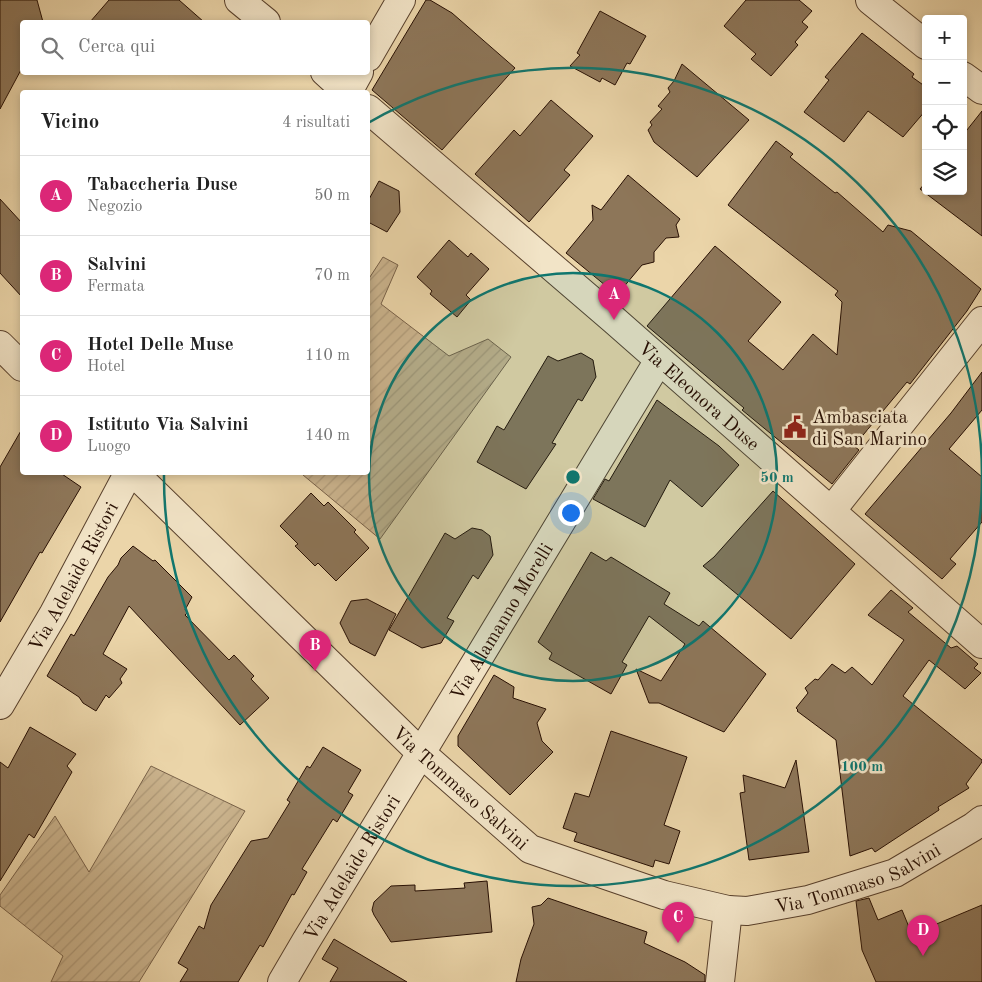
<!DOCTYPE html>
<html lang="it">
<head>
<meta charset="utf-8">
<style>
  body { margin:0; font-family:"Old Standard TT",serif; background:#f6f6f6; color:#222 }
  .controls { position:absolute; right:15px; top:15px; display:grid; overflow:hidden; border-radius:5px; box-shadow:0 2px 8px #0003 }
  .controls button { width:45px; height:45px; display:grid; place-items:center; padding:0; border:0; border-bottom:1px solid #e0e0e0; background:#fff; color:#222; font:25px sans-serif }
  .you { position:absolute; left:570px; top:512px; width:18px; height:18px; margin:-12px; border:4px solid #fff; border-radius:50%; background:#1a73e8; box-shadow:0 0 0 8px #1a73e833 }
  .badge { display:grid; place-items:center; width:32px; height:32px; border-radius:50%; background:#db2777; color:#fff; font-size:16px; font-weight:700 }
  .pin { position:absolute; translate:-50% -41px; filter:drop-shadow(0 1px 2px #0008) }
  .pin::after { content:''; position:absolute; top:26px; width:18px; height:15px; background:inherit; clip-path:polygon(0 0,100% 0,50% 100%) }
  .list { margin:0; padding:0; list-style:none }
  h2 { display:flex; justify-content:space-between; align-items:center; height:65px; margin:0; padding:0 20px; font-size:21px }
  h2 small { font-size:16px; font-weight:400; color:#767676 }
  .list li { display:grid; grid-template-columns:32px 1fr auto; gap:15px; align-items:center; box-sizing:border-box; height:80px; padding:0 20px; border-top:1px solid #e0e0e0 }
  .list b { display:block; font-size:19px; white-space:nowrap }
  .list p { margin:0; font-size:16px; white-space:nowrap; color:#767676 }
  .list em { font-size:16px; font-style:normal; color:#767676 }
  .icon { flex:none; width:28px; height:28px; fill:none; stroke:currentColor; stroke-width:2; stroke-linecap:round; stroke-linejoin:round }
  .map { position:relative; flex:none; width:982px; height:982px; overflow:hidden }
  .search { position:absolute; background:#fff; box-shadow:0 2px 8px #0003; left:20px; top:20px; width:350px; height:55px; display:flex; align-items:center; gap:12px; box-sizing:border-box; padding:0 18px; border-radius:5px; color:#767676; font-size:19px }
  .panel { position:absolute; background:#fff; box-shadow:0 2px 8px #0003; left:20px; top:90px; width:350px; height:385px; border-radius:5px }
  .map>svg:first-child { display:block }
</style>
</head>
<body>
<div class="map">
<svg width="982" height="982" viewBox="0 0 982 982">
  <defs>
    <pattern id="garden-furrows" width="10" height="10" patternUnits="userSpaceOnUse" patternTransform="scale(1.25)"><rect width="10" height="10" fill="#cab38d"/><path d="M-1 1l2-2M0 10L10 0M9 11l2-2" fill="none" stroke="#ae9978"/></pattern>
  </defs>
  <rect width="100%" height="100%" fill="#ebd5a9"/>
  <filter id="stains"><feTurbulence type="fractalNoise" baseFrequency=".004" numOctaves="4"/><feColorMatrix values="0 0 0 0 .2 0 0 0 0 .09 0 0 0 0 .02 0 0 0 .5 -.17"/></filter>
  <radialGradient id="worn" r=".72"><stop offset=".6" stop-color="#630" stop-opacity="0"/><stop offset="1" stop-color="#630" stop-opacity=".3"/></radialGradient>
  <path fill="url(#garden-furrows)" stroke="#786148" d="M383 257 398 265 381 304 449 356 488 339 511 357 380 539 303 475 305 472H368V280Z
    M151 766 245 811 139 982H51L63 956 0 906V895L55 816 89 872Z"/>
  <path fill="#8d7659" stroke="#270f03" d="M0 0H37L43 22H22V68L0 109Z
    M109 0H179L204 22H90Z
    M426 0H430L452 13 515 68 442 150 372 90Z
    M746 0H799L812 11 802 22 808 27 795 42 798 45 771 76 751 59 756 54 724 26Z
    M600 11 646 36 630 64 627 63 615 85 602 78 600 82 570 66 580 55 577 53Z
    M862 33 914 74 912 77 926 87V110L903 137 868 111 844 142 804 112 829 80 825 77Z
    M682 64 749 120 697 177 654 142 648 130 652 125 650 122 662 109 658 106 670 92 668 88 674 81Z
    M551 100 593 136 564 170 570 175 529 222 475 174 514 130 520 136Z
    M982 111V236L920 189 926 182V191H963V135Z
    M776 141 793 154 790 157 835 193 837 192 883 232 888 225 911 231 981 289 967 311 910 384 907 382 854 446 859 450 832 484 742 410 744 408 647 326 715 246 781 302 748 341 783 370 813 334 837 355 842 302 835 295 838 291 728 205Z
    M628 175 680 219 676 225 679 237 666 238 654 252V262L642 265 617 295 566 253 593 220 592 205 601 210Z
    M379 181 399 191 400 212 387 232 368 222V201Z
    M0 199 22 223V297L0 273Z
    M449 240 468 257 471 253 489 269 466 295 471 300 457 317 430 294 432 291 417 277Z
    M581 353 593 360 596 377 582 401 578 399 552 443 556 444 526 489 477 462 497 426 504 430 548 356 558 361Z
    M982 372V410L949 449 982 477V522L950 559 956 564 942 579 865 514 951 413Z
    M657 400 719 446 739 465 702 507 670 480 645 527 593 499 605 479 609 481Z
    M22 429V472H59L81 487 42 553 40 552 0 622V467Z
    M773 491 855 564 791 639 703 566 714 557Z
    M311 493 324 506 328 502 356 530 354 532 369 548 336 581 318 563 315 566 295 546 298 544 280 526Z
    M472 528 482 530 490 536 493 555 478 579 473 575 447 618 454 621 441 643 422 648 389 630 445 533 455 539Z
    M133 546 153 561 155 560 192 597 185 610 188 612 185 615 229 660 234 655 254 676 251 679 269 698 240 725 129 606 103 654 127 669 120 679 122 683 109 698 106 695 96 711 83 703 79 697 47 676 71 634 74 636 108 577 118 565 121 558Z
    M591 552 606 561 611 557 670 593 664 604 699 626 703 621 766 674 724 732 659 703H649L636 669 661 681 685 644 649 616 622 662 627 665 611 694 549 659 552 653 538 642Z
    M891 590 913 608 908 612 951 648 957 646 978 664 974 668 981 673 965 689 929 660 903 696 982 760V762L966 784 969 788 938 807 939 810 875 852 872 848 850 856 836 740 797 711 798 710 796 708 808 693 805 688 815 679 818 680 832 664 845 673 852 667 872 685 904 640 868 615Z
    M367 599 396 614 375 656 350 643 340 623 351 601Z
    M494 675 514 687 513 698 546 709 537 723 542 741 553 752 510 795 458 746V736Z
    M30 727 76 754 67 766 72 772 34 838 29 834 0 881V762L8 768Z
    M611 731 687 757 664 825 680 831 669 864 655 860 653 867 574 841 577 833 563 828 575 793 589 797Z
    M323 747 361 770 348 792 353 795 337 822 333 819 302 869 307 872 294 895 292 894 263 947 260 945 238 982H180L188 969 178 963 199 926 204 929 211 905 251 841 268 838 290 802 287 800 307 766 310 768Z
    M796 760 809 852 749 860 740 793 745 792 743 775 785 788Z
    M487 881 492 932 391 942 374 915 372 910 374 902 391 886 415 885V891L465 888 464 883Z
    M548 898 647 932 644 943 685 962 705 975V982H516L521 959 534 924 532 907 541 905Z
    M869 898 878 920 902 910 911 932 926 925 927 928 982 905V982H876L862 950 856 901Z
    M334 939 407 982H330L338 968 322 959Z"/>
  <g fill="none" stroke-linecap="round" stroke-linejoin="round">
    <defs>
      <g id="minor">
        <path d="M239 0 266 22"/>
        <path d="M870 0 926 45"/>
        <path d="M368 57 401 0"/>
        <path d="M325 72 347 92H348L359 72"/>
        <path d="M963 76 982 90"/>
        <path id="s1" d="M368 109 614 320 982 644"/>
        <path d="M0 345 22 367"/>
        <path id="s2" d="M133 472 421 753 530 849 664 895 728 910 747 911 808 900 895 873 973 827 982 820"/>
        <path d="M831 511 982 321"/>
        <path id="s3" d="M0 705 54 613 129 472"/>
        <path id="s4" d="M282 982 306 941 421 753 659 360"/>
        <path d="M720 982 728 910"/>
      </g>
    </defs>
    <use href="#minor" stroke="#58402c" stroke-width="30"/>
    <use href="#minor" stroke="#f2e4c7" stroke-width="28"/>
  </g>
  <circle cx="573" cy="477" r="204" fill="#0f766e" fill-opacity=".12"/>
  <g fill="none" stroke="#0f766e" stroke-width="2.5">
    <circle cx="573" cy="477" r="204"/>
    <path d="M368 123A409 409 0 1 1 164 473"/>
  </g>
  <defs>
    <symbol id="civic-bare" viewBox="-9 -9 18 18"><path d="M-.6-6.5H3V-4.5H.6V-3L4-1V1h2V6H-6V1h2V-1L-.6-3ZM-1.2 2.5V6h2.4V2.5Z" fill="#8f2418" stroke="#f2e4c7" stroke-width="2.5" paint-order="stroke"/></symbol>
  </defs>
  <g fill-rule="evenodd">
    <use href="#civic-bare" x="779" y="411" width="32" height="32"/>
  </g>
  <g text-anchor="middle" stroke-width="5" stroke-linejoin="round" paint-order="stroke">
    <g font-size="19" fill="#270f03" stroke="#f2e4c7">
      <text dy="7" stroke="none"><textPath href="#s1" startOffset="438">Via Eleonora Duse</textPath></text>
      <text dy="7" stroke="none"><textPath href="#s3" startOffset="148">Via Adelaide Ristori</textPath></text>
      <text dy="7" stroke="none"><textPath href="#s4" startOffset="422">Via Alamanno Morelli</textPath></text>
      <text dy="7" stroke="none"><textPath href="#s2" startOffset="455">Via Tommaso Salvini</textPath></text>
      <text dy="7" stroke="none"><textPath href="#s4" startOffset="134">Via Adelaide Ristori</textPath></text>
      <text dy="7" stroke="none"><textPath href="#s2" startOffset="890">Via Tommaso Salvini</textPath></text>
    </g>
    <g font-size="19" fill="#270f03" stroke="#f2e4c7" text-anchor="start">
      <text x="812" y="423">Ambasciata<tspan x="812" dy="22">di San Marino</tspan></text>
    </g>
  </g>
  <circle cx="573" cy="477" r="8" fill="#0f766e" stroke="#f2e4c7" stroke-width="2.5"/>
  <g font-size="15" text-anchor="middle" font-weight="bold" fill="#0f766e" stroke="#f2e4c7" stroke-width="5" stroke-linejoin="round" paint-order="stroke">
    <text x="777" y="482">50 m</text>
    <text x="862" y="771">100 m</text>
  </g>
  <rect width="100%" height="100%" filter="url(#stains)"/>
  <rect width="100%" height="100%" fill="url(#worn)"/>
</svg>
<div class="controls">
<button>+</button>
<button>−</button>
<button><svg class="icon" aria-label="locate" viewBox="0 0 24 24"><circle cx="12" cy="12" r="6"/><path d="M12 2v4M12 18v4M2 12h4M18 12h4"/></svg></button>
<button><svg class="icon" aria-label="layers" viewBox="0 0 24 24"><path d="M12 4l9 5-9 5-9-5zM3 14l9 5 9-5"/></svg></button>
</div>
<div class="you"></div>
<div class="pin badge" style="left:614px;top:320px">A</div>
<div class="pin badge" style="left:315px;top:671px">B</div>
<div class="pin badge" style="left:678px;top:943px">C</div>
<div class="pin badge" style="left:923px;top:956px">D</div>
<div class="search"><svg class="icon" aria-label="search" viewBox="0 0 24 24"><circle cx="10" cy="10" r="6"/><path d="M15 15l6 6"/></svg>Cerca qui</div>
<section class="panel">
<h2>Vicino<small>4 risultati</small></h2>
<ul class="list">
<li><span class="badge">A</span><div><b>Tabaccheria Duse</b><p>Negozio</p></div><em>50 m</em></li>
<li><span class="badge">B</span><div><b>Salvini</b><p>Fermata</p></div><em>70 m</em></li>
<li><span class="badge">C</span><div><b>Hotel Delle Muse</b><p>Hotel</p></div><em>110 m</em></li>
<li><span class="badge">D</span><div><b>Istituto Via Salvini</b><p>Luogo</p></div><em>140 m</em></li>
</ul>
</section>
</div>
</body>
</html>
